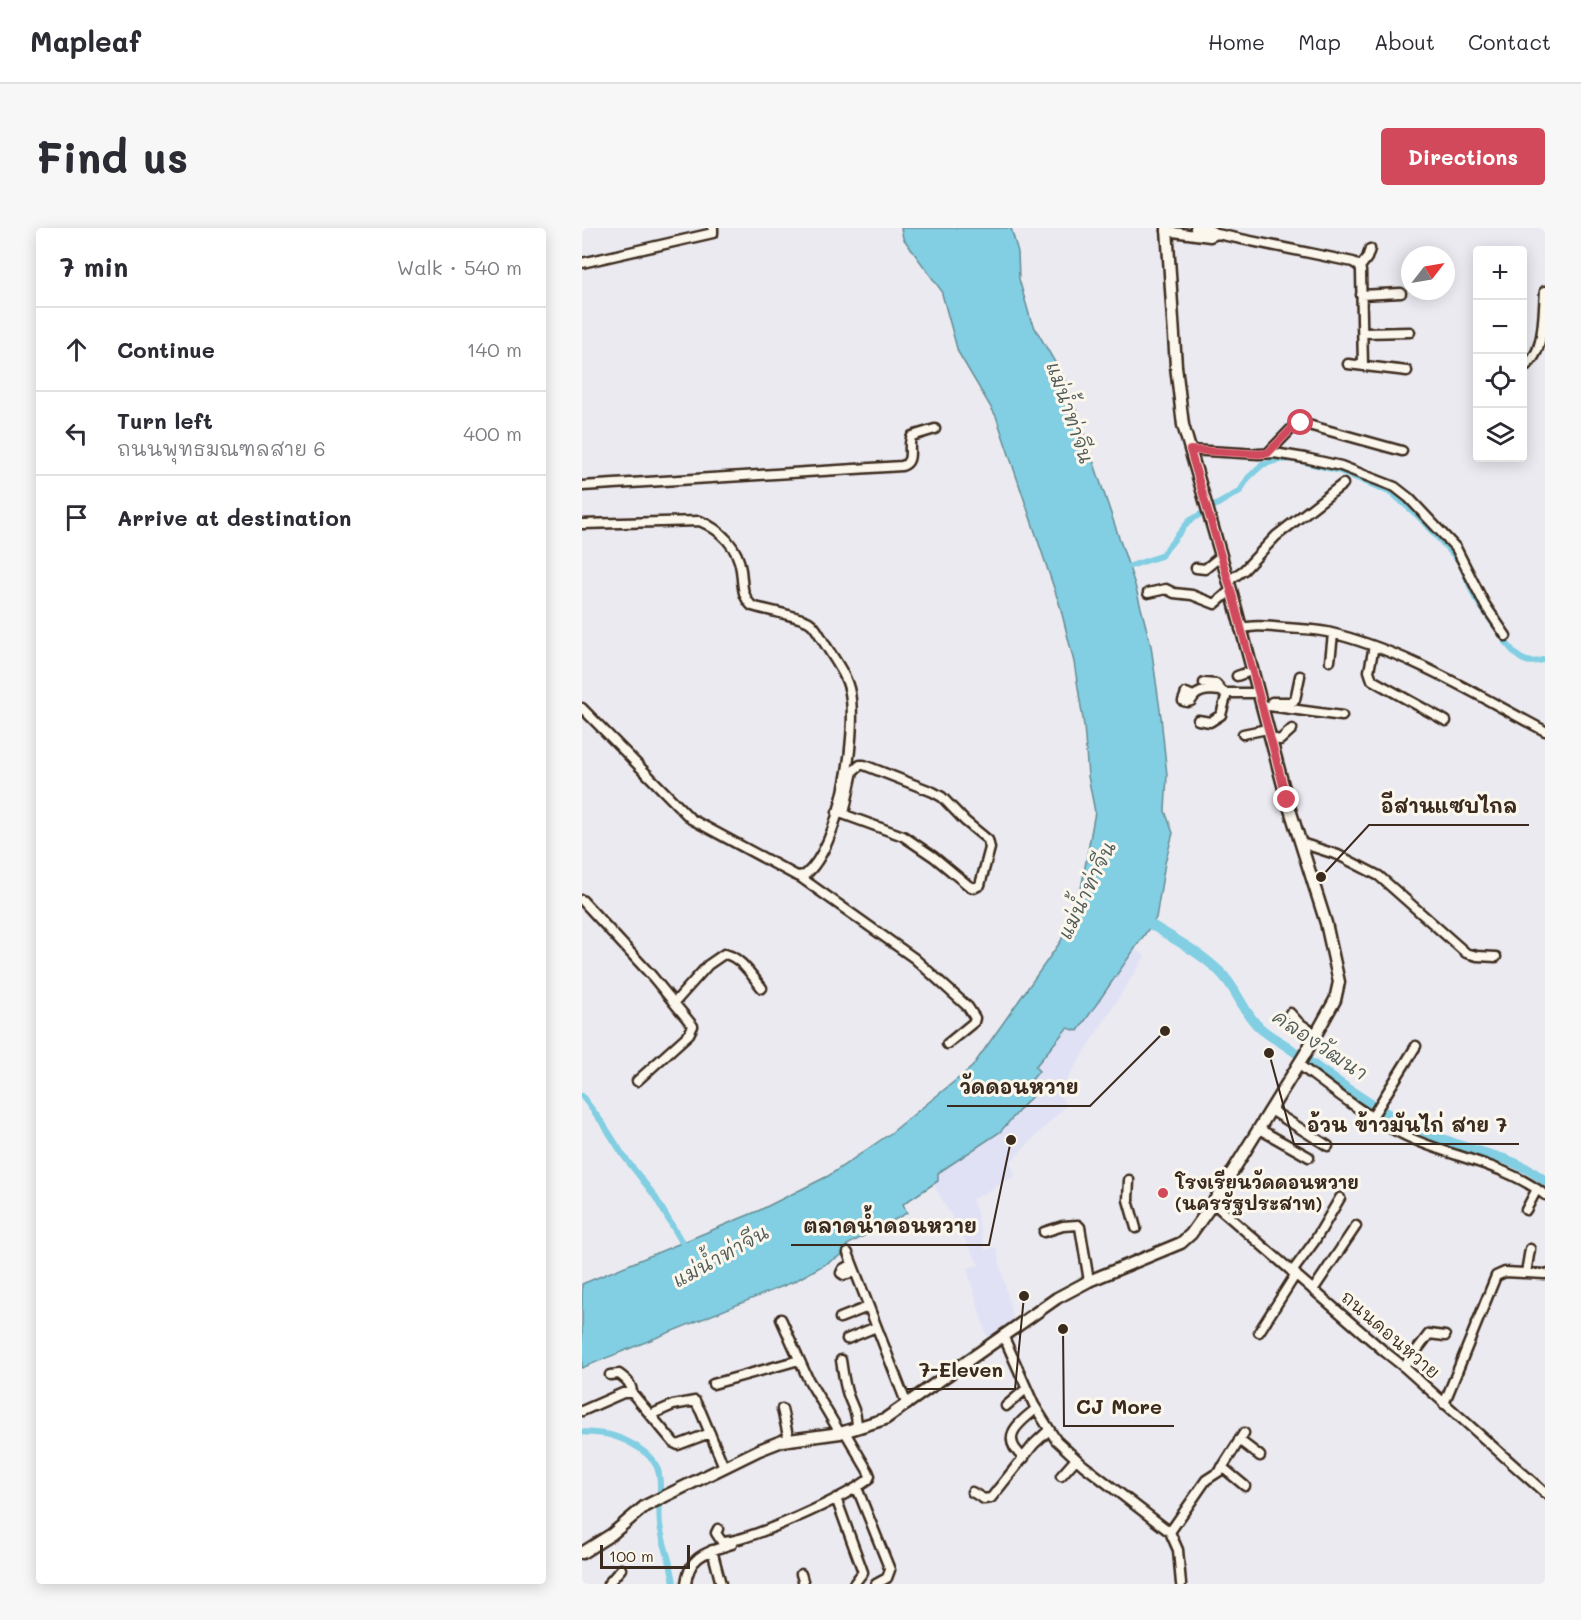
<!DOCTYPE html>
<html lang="en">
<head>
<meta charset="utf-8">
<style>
  body { margin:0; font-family:Mali,"Playpen Sans Thai",sans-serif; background:#f7f7f7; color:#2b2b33 }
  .controls { position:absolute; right:18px; top:18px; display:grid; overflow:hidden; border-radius:6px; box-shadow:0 3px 15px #0003 }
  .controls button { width:54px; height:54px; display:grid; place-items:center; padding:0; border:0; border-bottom:2px solid #e1e1e2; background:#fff; color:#2b2b33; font:30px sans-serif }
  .compass { position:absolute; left:819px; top:18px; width:54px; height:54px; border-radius:50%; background:#fff; box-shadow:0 3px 15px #0003; rotate:59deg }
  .scale { position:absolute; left:18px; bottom:15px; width:90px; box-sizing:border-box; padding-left:6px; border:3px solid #3b2a1e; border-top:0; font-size:16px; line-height:21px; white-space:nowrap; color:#3b2a1e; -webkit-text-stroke:4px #fbf7ec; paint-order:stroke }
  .stop { position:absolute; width:18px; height:18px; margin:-14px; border:4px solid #d1495b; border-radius:50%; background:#fff }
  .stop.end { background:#d1495b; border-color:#fff; box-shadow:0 2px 6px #0008 }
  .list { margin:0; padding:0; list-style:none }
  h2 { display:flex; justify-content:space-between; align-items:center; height:78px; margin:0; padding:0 24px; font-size:26px }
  h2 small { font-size:20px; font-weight:400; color:#7c7c81 }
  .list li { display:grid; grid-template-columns:39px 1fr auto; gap:18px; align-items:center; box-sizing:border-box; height:84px; padding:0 24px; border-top:2px solid #e1e1e2 }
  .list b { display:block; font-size:22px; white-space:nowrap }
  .list p { margin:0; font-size:20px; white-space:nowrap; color:#7c7c81 }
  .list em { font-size:20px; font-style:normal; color:#7c7c81 }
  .icon { flex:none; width:33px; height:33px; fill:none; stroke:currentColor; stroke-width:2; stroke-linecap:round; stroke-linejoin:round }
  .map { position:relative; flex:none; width:963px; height:1356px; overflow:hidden; border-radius:6px }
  header { display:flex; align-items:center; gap:36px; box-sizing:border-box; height:84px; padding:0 30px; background:#fff; border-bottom:2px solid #e1e1e2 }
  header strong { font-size:28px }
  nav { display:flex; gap:33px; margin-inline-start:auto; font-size:21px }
  .intro { display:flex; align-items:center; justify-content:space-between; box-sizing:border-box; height:144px; padding:0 36px }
  h1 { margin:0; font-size:42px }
  .button { padding:15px 27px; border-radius:6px; background:#d1495b; color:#fff; font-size:21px; font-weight:700 }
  main { display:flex; gap:36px; padding:0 36px }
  aside { flex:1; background:#fff; border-radius:6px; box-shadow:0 3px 15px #0003 }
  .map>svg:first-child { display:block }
</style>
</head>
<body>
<header>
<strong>Mapleaf</strong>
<nav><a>Home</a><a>Map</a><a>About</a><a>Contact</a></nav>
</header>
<div class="intro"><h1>Find us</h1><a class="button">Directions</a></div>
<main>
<aside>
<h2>7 min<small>Walk · 540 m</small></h2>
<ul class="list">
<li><svg class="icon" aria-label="ahead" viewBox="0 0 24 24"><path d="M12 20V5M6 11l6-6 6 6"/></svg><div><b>Continue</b></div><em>140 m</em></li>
<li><svg class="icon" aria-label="left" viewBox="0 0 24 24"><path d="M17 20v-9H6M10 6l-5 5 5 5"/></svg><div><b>Turn left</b><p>ถนนพุทธมณฑลสาย 6</p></div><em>400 m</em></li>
<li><svg class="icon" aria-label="arrive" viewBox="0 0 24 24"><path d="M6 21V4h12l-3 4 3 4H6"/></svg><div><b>Arrive at destination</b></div></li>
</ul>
</aside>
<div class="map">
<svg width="963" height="1356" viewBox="0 0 963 1356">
  <rect width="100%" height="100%" fill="#ebeaf1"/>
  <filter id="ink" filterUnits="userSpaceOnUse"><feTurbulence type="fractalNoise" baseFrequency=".0167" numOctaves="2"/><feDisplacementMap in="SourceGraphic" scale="12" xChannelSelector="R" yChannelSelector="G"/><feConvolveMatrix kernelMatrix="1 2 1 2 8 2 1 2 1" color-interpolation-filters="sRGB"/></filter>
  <g filter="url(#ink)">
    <path fill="#e0e1f5" d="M552 720 563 728 485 852 478 867 485 877 428 934 433 948 390 972 394 982 403 1022 414 1019 432 1094 406 1113 385 1040 397 1037 351 956 356 953 355 945 418 904 451 868 442 860 456 843 452 840 485 800 496 803Z"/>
    <path fill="#82cee2" stroke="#668c94" stroke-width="1.5" d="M319 0H429L436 24 437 51 449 93 485 155 553 357 569 418 579 489 585 547 583 583 591 605 583 635 574 690 496 803 485 800 453 839 457 843 443 860 451 867 418 904 356 945V953L321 976 325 985 265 1017 267 1023 211 1054 0 1140V1056L176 983 246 948 309 905 390 839 479 713 499 661 513 584 506 548 502 498 492 434 478 378 414 188 376 124 359 62 321 10Z"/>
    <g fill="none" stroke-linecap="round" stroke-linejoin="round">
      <path stroke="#82cee2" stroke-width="6" d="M539 341 579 328 607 293 658 263 666 250 680 237 696 232 711 231 758 243 810 265 837 289 876 332
        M881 341 893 370 912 397
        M918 406C931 423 939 441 963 431
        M0 868 22 897 41 927 72 967 104 1021
        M0 1204C9 1205 19 1205 28 1207 46 1212 74 1226 77 1246 80 1262 76 1280 78 1297 81 1318 90 1335 92 1356"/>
      <path stroke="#82cee2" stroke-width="10" d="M559 690C585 708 615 721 638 744 655 760 660 783 677 799 686 808 700 814 710 822 739 842 767 863 797 881 820 894 847 906 871 915 905 928 934 929 963 953"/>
      <defs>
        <path id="minor" d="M613 0 628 2 635 6 771 34 778 39 779 43 781 138
          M584 3 628 9 635 6
          M0 35 131 5V0
          M778 39 785 30 788 21
          M779 67 819 65
          M781 105 828 104
          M766 136 825 143
          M940 140C963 129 961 88 963 63
          M608 222 677 226 692 225 723 230 759 238 813 259 827 270 874 320 903 377 924 408
          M686 225 714 196 719 195 820 223
          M0 258 320 238C334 233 324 218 330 208L353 201
          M0 296 118 293C139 302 156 319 159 342 161 356 159 367 170 378 180 381 219 389 227 394 234 398 239 410 243 416 252 431 265 447 268 465 276 507 258 619 223 647L215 648 109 591 0 480
          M614 340 623 341 639 328
          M646 353 662 342 694 308 761 256
          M566 365 584 361 592 365 610 367 633 376 649 362
          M658 401C673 396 688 399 703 400 717 401 732 401 745 404 823 422 893 466 963 503
          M792 418 787 443 790 452 864 493
          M748 433 751 406
          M655 448 669 443
          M622 455 634 456 640 463
          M611 468 604 465 601 473 605 474 609 473C615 460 632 461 645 465
          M690 474H710L713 472 718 448
          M679 477 760 488
          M616 492 628 494 639 487 645 465H676
          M661 506 685 501
          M688 510 698 512 710 501
          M255 584 321 608 352 629 387 658 392 660 398 657 408 620 406 612 383 593 360 569 351 564 282 537H278L271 543 262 586
          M719 615 756 627 797 648 884 725 895 728 914 729
          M218 649 332 730 386 779 393 790 392 794 365 816
          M0 672 70 748 111 798 107 806 55 853
          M93 774 126 737 142 726C158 728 170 748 180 760
          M708 785 716 794 735 807
          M716 836C751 862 784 889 824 908 870 930 922 935 963 967
          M689 882 746 918
          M790 889 834 818
          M677 901 727 929
          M547 952 546 972 554 1000
          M631 975 803 1124 822 1139 963 1265
          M944 982 955 961
          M462 1004 481 998 496 997 498 999 507 1053
          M266 1025 325 1177
          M270 1036 261 1041 259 1045 262 1047 273 1044
          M710 1044 732 1014 758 970
          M944 1045 948 1021
          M731 1062 774 998
          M258 1090 286 1079
          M199 1091 226 1151 258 1205
          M677 1104 714 1046
          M421 1107 452 1177 474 1212 501 1237 588 1304 596 1322 599 1356
          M265 1111 294 1099
          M259 1132C261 1144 262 1156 266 1167 271 1181 275 1184 275 1200
          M822 1139 847 1106 863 1108
          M28 1147 37 1146C44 1151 50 1156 50 1165
          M131 1156 217 1132
          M862 1176 914 1048 923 1044 963 1046
          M424 1178 444 1161
          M200 1181 207 1212
          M0 1183 41 1165H50L92 1215 96 1217 128 1205
          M68 1187 91 1177 113 1173 119 1184 142 1239
          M657 1212 678 1228
          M442 1230C417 1210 435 1196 454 1181
          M640 1239 663 1258
          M479 1248 494 1231
          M275 1260 308 1342 305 1350 294 1356
          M390 1264 402 1271 409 1270 452 1216 467 1202
          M254 1270 281 1344 272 1356
          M136 1301 134 1305 140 1314C169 1313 261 1270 286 1252L288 1248 286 1243 263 1204
          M588 1304 624 1252 638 1243 662 1205
          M130 1322 139 1356
          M219 1346 222 1356
          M26 1356 39 1341
          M104 1356C107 1327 125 1324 150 1316"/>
        <path id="major" d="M0 1325 30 1306 63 1278 177 1222 200 1213 258 1205 303 1191 475 1070 507 1053 599 1015 609 1006 631 975 723 826 753 772 757 754 744 695 705 572 649 362 601 197 594 138 585 0"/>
      </defs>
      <use href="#minor" stroke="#3b2a1e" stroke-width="13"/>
      <use href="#major" stroke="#3b2a1e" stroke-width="15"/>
      <use href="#minor" stroke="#fbf7ec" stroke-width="8"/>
      <use href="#major" stroke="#fbf7ec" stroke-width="10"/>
    </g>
  </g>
  <g fill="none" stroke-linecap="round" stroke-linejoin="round" filter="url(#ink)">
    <path stroke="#d1495b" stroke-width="8" d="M705 572 649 362 608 222 677 226 686 225 714 196 719 195"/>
  </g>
  <circle fill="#d1495b" stroke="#fbf7ec" stroke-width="2" cx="581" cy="965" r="6"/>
  <g text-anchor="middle" stroke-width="6" stroke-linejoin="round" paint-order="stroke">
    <g font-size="18" font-weight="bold" fill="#3b2a1e" stroke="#fbf7ec" text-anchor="start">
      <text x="593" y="961">โรงเรียนวัดดอนหวาย<tspan x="593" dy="21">(นครรัฐประสาท)</tspan></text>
    </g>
    <g font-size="18" fill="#3b2a1e" stroke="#fbf7ec">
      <text transform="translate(808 1107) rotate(41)" y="6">ถนนดอนหวาย</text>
    </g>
    <g font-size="20" font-style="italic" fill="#505b59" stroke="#fbf7ec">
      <text transform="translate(488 185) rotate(71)" y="7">แม่น้ำท่าจีน</text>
      <text transform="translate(505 662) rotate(-64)" y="7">แม่น้ำท่าจีน</text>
      <text transform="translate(738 817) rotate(34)" y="7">คลองวัฒนา</text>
      <text transform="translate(139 1028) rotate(-29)" y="7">แม่น้ำท่าจีน</text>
    </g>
  </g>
  <path fill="none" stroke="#3b2a1e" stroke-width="2" d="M739 649L787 597H947M583 803L508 878H365M687 825L712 916H937M429 912L407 1017H209M442 1068L433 1161H325M481 1101L482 1198H592"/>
  <g fill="#3b2a1e" stroke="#fbf7ec" stroke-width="2">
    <circle cx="739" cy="649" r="6"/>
    <circle cx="583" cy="803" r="6"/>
    <circle cx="687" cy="825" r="6"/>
    <circle cx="429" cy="912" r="6"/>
    <circle cx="442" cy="1068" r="6"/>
    <circle cx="481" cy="1101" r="6"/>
  </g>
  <g font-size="20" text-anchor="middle" font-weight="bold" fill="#3b2a1e" stroke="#fbf7ec" stroke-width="6" stroke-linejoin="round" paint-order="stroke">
    <text x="867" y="585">อีสานแซบไกล</text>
    <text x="437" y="866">วัดดอนหวาย</text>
    <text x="825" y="904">อ้วน ข้าวมันไก่ สาย 7</text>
    <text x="308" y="1005">ตลาดน้ำดอนหวาย</text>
    <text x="379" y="1149">7-Eleven</text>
    <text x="537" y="1186">CJ More</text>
  </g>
</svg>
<div class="controls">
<button>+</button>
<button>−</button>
<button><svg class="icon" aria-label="locate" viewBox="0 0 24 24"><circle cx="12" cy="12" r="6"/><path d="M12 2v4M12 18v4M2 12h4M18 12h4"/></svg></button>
<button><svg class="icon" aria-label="layers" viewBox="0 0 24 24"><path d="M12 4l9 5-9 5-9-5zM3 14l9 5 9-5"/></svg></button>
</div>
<svg class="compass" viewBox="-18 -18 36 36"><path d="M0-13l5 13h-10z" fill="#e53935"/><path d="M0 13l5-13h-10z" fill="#7c7c81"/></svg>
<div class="scale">100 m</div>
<div class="stop" style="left:719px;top:195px"></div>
<div class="stop end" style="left:705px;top:572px"></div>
</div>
</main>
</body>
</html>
